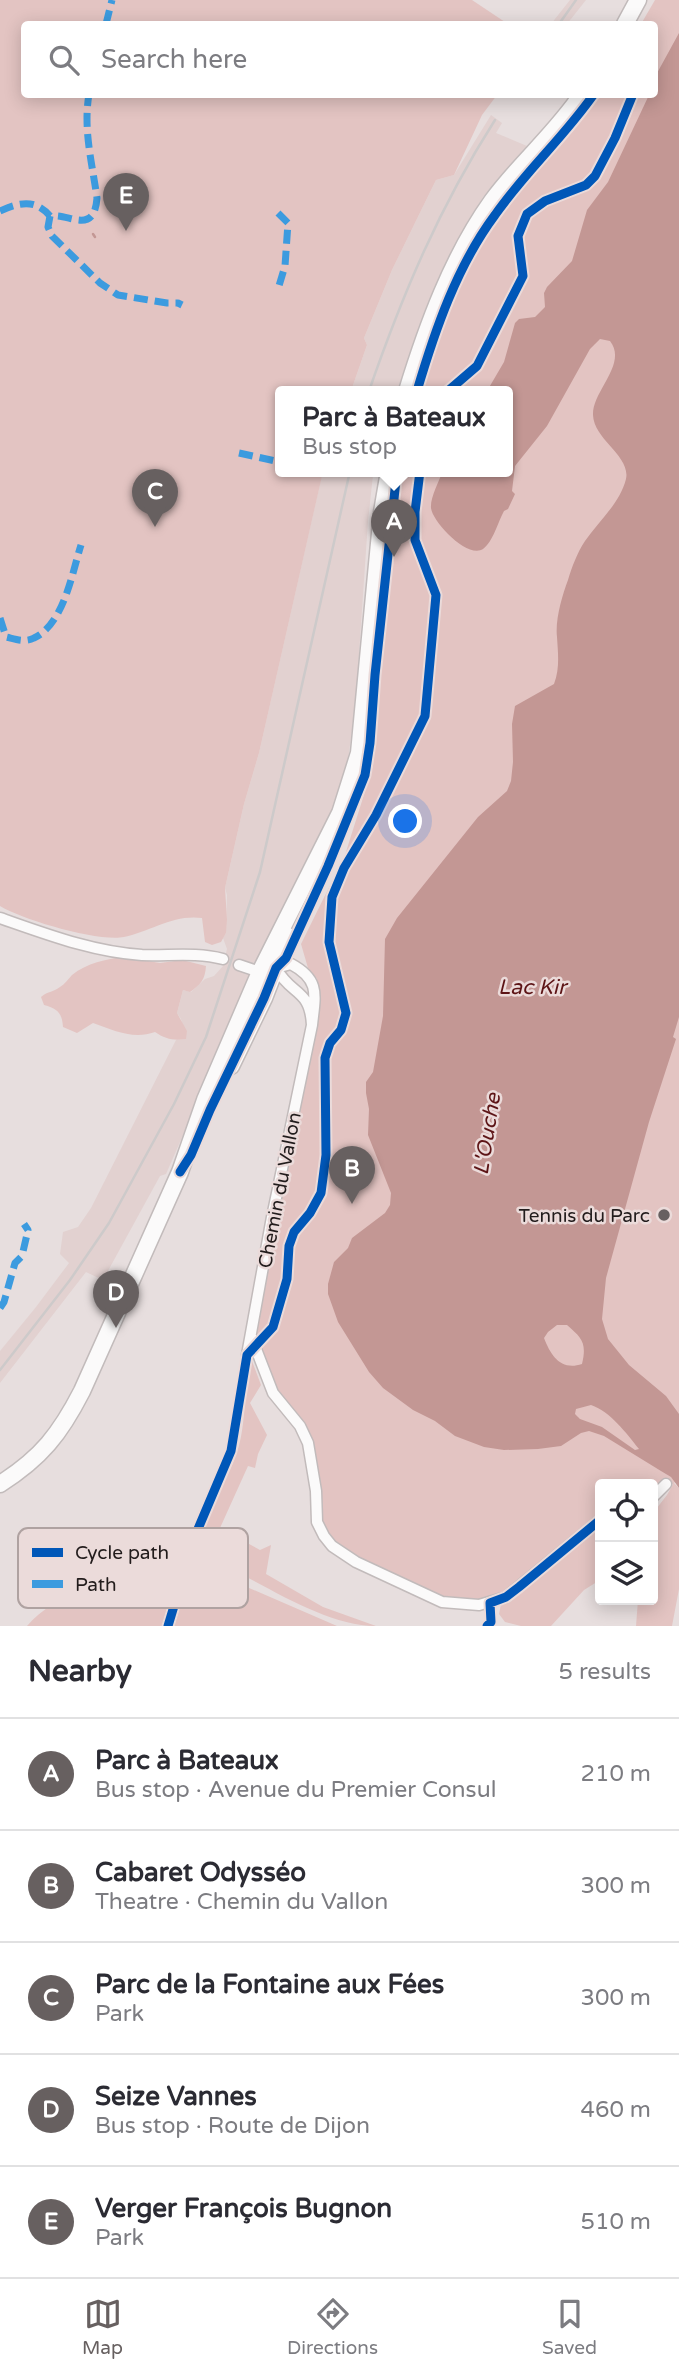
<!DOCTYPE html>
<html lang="en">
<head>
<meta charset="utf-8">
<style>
  body { margin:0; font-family:"Varela Round",sans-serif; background:#f2f2f3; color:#2b2b33 }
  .controls { position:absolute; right:21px; bottom:21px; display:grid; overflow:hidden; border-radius:7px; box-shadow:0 4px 18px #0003 }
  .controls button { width:63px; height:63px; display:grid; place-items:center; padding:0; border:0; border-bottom:2px solid #e1e1e2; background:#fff; color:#2b2b33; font:35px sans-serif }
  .you { position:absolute; left:406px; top:822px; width:24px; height:24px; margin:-18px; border:5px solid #fff; border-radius:50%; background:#1a73e8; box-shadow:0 0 0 10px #1a73e833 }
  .badge { display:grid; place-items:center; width:46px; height:46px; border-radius:50%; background:#676060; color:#fff; font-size:23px; font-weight:700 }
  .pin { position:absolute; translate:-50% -58px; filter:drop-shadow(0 2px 4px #0008) }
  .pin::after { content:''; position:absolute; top:37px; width:24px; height:21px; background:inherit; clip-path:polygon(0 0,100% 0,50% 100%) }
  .popup { position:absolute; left:275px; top:386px; width:238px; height:91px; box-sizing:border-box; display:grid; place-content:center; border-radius:7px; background:#fff; filter:drop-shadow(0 2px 5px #0005); font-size:23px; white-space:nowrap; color:#7c7c81 }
  .popup b { font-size:26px; color:#2b2b33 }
  .popup::after { content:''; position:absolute; left:50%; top:100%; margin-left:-14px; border:14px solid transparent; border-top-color:#fff }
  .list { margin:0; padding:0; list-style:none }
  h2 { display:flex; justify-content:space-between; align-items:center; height:91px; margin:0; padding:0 28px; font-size:30px }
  h2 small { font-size:23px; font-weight:400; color:#7c7c81 }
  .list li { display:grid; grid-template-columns:46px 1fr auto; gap:21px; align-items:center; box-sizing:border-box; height:112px; padding:0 28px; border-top:2px solid #e1e1e2 }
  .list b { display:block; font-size:26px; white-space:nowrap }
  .list p { margin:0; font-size:23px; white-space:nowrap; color:#7c7c81 }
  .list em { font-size:23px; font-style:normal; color:#7c7c81 }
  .icon { flex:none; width:38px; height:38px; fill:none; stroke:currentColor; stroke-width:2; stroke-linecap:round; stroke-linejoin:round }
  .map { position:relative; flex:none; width:679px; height:1626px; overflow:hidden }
  .search { position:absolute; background:#fff; box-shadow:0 4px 18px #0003; left:21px; right:21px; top:21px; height:77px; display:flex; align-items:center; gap:18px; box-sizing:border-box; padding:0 24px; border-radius:7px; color:#7c7c81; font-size:26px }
  .sheet { height:651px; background:#fff }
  nav { display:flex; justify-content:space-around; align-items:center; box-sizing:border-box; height:98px; border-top:2px solid #e1e1e2; background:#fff; font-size:19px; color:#7c7c81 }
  nav a { display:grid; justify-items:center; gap:4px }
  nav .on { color:#676060 }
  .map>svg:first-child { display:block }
</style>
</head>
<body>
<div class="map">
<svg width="679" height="1626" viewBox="0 0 679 1626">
  <rect width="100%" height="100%" fill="#e7dede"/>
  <path fill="#e2d1d0" d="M570 0H586L567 24H551Z
    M491 115 502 123 496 133 527 146 483 197 458 240 428 305 397 391H351L367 345 364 338 392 270 436 180 454 175Z
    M334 471H359L373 475 368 521 356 698 347 768 340 796 262 953 251 966 237 961 235 967 249 974 250 982 166 1174 160 1176 103 1280 86 1272 0 1383V1351L36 1307 69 1263 60 1254 63 1232 78 1227 91 1208 176 1040 186 1039 181 1019 177 1013 183 990 191 992 205 979 214 976 223 966 227 949 223 938 226 933 227 895 225 888 244 804 259 753 322 475Z"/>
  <path fill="#e3c4c2" d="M472 0 508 24H24V94L497 95 482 115 454 175 436 180 392 270 364 338 367 345 351 391H280V471H334L322 476 259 753 244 804 225 888 227 920 226 933 221 942 212 945 205 942 202 918C174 914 151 931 124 937 98 942 23 920 0 906V0Z
    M655 0H679V1478L674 1483 679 1488V1589L672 1626H636L638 1600H653V1513L667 1495 673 1484 653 1492V1484H600V1516L510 1590 485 1601 447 1599 370 1566 337 1546 322 1524 319 1473 312 1440 304 1423 276 1389 254 1326 317 979 308 968 301 944 345 855 373 766 381 649 390 588 402 471H508V391H422C439 331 462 271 497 219 510 200 527 183 542 166 562 143 581 119 599 95L654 94V24H641Z
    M124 957 160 963 182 960 206 966C205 980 201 984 190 992L183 990 177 1013 187 1031 186 1039C174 1041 165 1039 155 1032 133 1040 113 1030 93 1023L77 1033 63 1027C62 1013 58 1009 44 1005L41 997C48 991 54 992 60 987 65 984 68 979 72 975 87 963 106 959 124 957Z
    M252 1361 261 1385 250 1403 267 1435 258 1454 255 1468 248 1466 220 1528 260 1550 271 1545 266 1574 323 1607 376 1626C320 1626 253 1576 202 1555 199 1515 227 1486 238 1449 245 1427 245 1392 248 1368Z
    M600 1525V1580L584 1590 551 1626H521L505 1622 499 1614 501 1604 542 1575Z
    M120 1532 337 1626H27C41 1609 62 1600 78 1584 94 1569 107 1550 120 1532Z"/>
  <path fill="#c39794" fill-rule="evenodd" d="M679 33V1017L673 1037 676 1039 649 1122 606 1278 602 1319 608 1339 629 1365 666 1396 679 1414V1488L671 1477 661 1471 604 1436 589 1431 581 1433 561 1446 538 1449 504 1450 484 1447 455 1436 435 1421 413 1410 383 1388 369 1372 338 1322 328 1294V1284L334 1262 348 1248 352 1238 385 1213 390 1205 391 1193 368 1135 369 1109 366 1093V1082L373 1072 383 1016 385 939 397 918 478 817 507 791 511 781 513 762 512 724 515 706 554 684C560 669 558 653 557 637 555 620 562 596 568 580 572 567 577 553 585 541 599 521 620 503 626 479 631 456 594 440 593 415 592 391 628 364 610 341L600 339 590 349 547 426 515 466 512 491 515 494 508 509 504 511C498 522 493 542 483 549 468 559 433 523 431 508 430 498 439 481 443 471H508V391H487L504 362 515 323 519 319 535 317 545 307 544 293 547 287 572 261 587 210 608 182 649 95 654 94 656 75ZM557 1325H567C582 1338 587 1343 582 1364 561 1371 551 1356 544 1338L548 1332ZM591 1405C611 1412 626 1433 639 1449L635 1450 602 1427 580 1419 575 1414 576 1409Z"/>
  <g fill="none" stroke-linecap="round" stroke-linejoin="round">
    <path stroke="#c39794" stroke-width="2.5" d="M93 234 95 237"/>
    <defs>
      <path id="street" d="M0 918C46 934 93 952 142 955 170 956 196 952 223 959
        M239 965 260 972
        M251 1336 273 1393 300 1426 308 1443 316 1491 317 1522 324 1536 332 1546 356 1562 442 1602 479 1605 506 1597 600 1520
        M247 1355 272 1217 312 1025C315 996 321 980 291 964L276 968C291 996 310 988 312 1025
        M653 1497 666 1484
        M168 1626 188 1559"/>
      <path id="primary" d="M625 24 638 0
        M407 391C427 326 452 257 492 201 519 164 556 133 582 94
        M337 823 359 753 382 512 389 471
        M231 1066 264 998 288 936
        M0 1484C41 1458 60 1434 82 1391L180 1172 205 1100 260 972 340 813"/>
    </defs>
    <use href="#street" stroke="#c2bbbb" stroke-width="13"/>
    <use href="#primary" stroke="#c2bbbb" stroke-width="19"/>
    <use href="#street" stroke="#fbfafa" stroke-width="10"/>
    <use href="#primary" stroke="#fbfafa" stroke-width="16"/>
    <path stroke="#cdcaca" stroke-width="2.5" d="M559 24 576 0
      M369 391C403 293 439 208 495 120
      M0 1370 70 1280 109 1223 174 1104 206 1037 260 872 350 471"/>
    <path stroke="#3c9bdf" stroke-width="7" stroke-dasharray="14 7" stroke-linecap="butt" d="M106 24 112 0
      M0 211C18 203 35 198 50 216 70 213 94 236 97 198 92 162 83 130 89 94
      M278 213 288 223 285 266 278 289
      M50 216 48 227 52 236 100 283 118 295 167 303H178L182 305
      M239 453 280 462
      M0 618 6 637C15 639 25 643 34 638 64 624 72 573 81 545
      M0 1308 4 1302 15 1263 22 1256 28 1230 24 1224"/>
    <defs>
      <path id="cycleway" d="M417 391C435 330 457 266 495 215 525 172 564 137 594 94
        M448 391 477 366 523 276 518 236 527 214 545 201 586 185 595 176 615 138 633 94
        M180 1172 191 1155 210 1110 264 998 276 968 286 958 328 866 365 775 370 743 375 675 397 471
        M168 1626 195 1536 231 1451 247 1355 273 1327 287 1279 289 1246 294 1232 310 1213 321 1193 326 1155 325 1058 330 1043 341 1030 346 1013 329 942 332 897 344 868 376 815 425 716 436 595 415 540V512L420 471
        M487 1626 491 1622 490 1603 506 1597 519 1587 600 1520"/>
    </defs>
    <use href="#cycleway" stroke="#ebdbda" stroke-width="13"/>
    <use href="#cycleway" stroke="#0057b8" stroke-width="9"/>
  </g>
  <circle fill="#676060" stroke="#ebdbda" stroke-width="2.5" cx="664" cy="1215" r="7"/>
  <g text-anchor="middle" stroke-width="5" stroke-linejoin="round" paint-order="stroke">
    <g font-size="19" fill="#221c1c" stroke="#ebdbda">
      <text transform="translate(279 1190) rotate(-79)" y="7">Chemin du Vallon</text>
    </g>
    <g font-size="19" fill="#221c1c" stroke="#ebdbda" text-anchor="end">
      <text x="650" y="1222">Tennis du Parc</text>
    </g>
    <g font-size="21" font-style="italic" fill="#5d1416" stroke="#ebdbda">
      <text x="532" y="994">Lac Kir</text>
      <text transform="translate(487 1134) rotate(-81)" y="7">L'Ouche</text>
    </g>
  </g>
  <rect x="18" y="1528" width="230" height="80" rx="10" fill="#ebdbda" stroke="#afa2a1" stroke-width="2"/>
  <rect x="32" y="1548" width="31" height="9" fill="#0057b8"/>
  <rect x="32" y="1580" width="31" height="8" fill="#3c9bdf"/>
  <g font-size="19" fill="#221c1c">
    <text x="75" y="1559">Cycle path</text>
    <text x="75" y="1591">Path</text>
  </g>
</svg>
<div class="controls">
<button><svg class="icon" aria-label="locate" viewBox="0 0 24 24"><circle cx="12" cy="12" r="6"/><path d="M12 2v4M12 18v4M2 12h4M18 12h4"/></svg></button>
<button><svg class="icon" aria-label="layers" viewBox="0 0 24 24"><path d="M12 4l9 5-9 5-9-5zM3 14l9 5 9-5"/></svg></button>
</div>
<div class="you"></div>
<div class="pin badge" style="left:394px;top:557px">A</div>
<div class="popup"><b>Parc à Bateaux</b>Bus stop</div>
<div class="pin badge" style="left:352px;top:1204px">B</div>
<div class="pin badge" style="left:155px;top:527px">C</div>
<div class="pin badge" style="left:116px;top:1328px">D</div>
<div class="pin badge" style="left:126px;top:231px">E</div>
<div class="search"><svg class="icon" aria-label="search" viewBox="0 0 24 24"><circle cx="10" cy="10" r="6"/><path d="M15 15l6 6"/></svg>Search here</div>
</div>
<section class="sheet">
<h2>Nearby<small>5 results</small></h2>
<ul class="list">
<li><span class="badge">A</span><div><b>Parc à Bateaux</b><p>Bus stop · Avenue du Premier Consul</p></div><em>210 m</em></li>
<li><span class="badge">B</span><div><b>Cabaret Odysséo</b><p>Theatre · Chemin du Vallon</p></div><em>300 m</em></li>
<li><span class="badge">C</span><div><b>Parc de la Fontaine aux Fées</b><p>Park</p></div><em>300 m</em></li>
<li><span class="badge">D</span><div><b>Seize Vannes</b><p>Bus stop · Route de Dijon</p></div><em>460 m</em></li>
<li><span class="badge">E</span><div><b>Verger François Bugnon</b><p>Park</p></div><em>510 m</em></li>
</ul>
</section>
<nav>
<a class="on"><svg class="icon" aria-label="map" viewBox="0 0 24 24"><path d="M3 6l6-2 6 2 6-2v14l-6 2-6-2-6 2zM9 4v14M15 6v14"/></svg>Map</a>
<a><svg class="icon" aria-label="directions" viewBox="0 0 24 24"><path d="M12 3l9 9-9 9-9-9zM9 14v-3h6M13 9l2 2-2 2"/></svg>Directions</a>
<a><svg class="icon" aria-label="saved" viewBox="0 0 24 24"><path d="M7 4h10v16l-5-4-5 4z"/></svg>Saved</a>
</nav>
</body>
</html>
